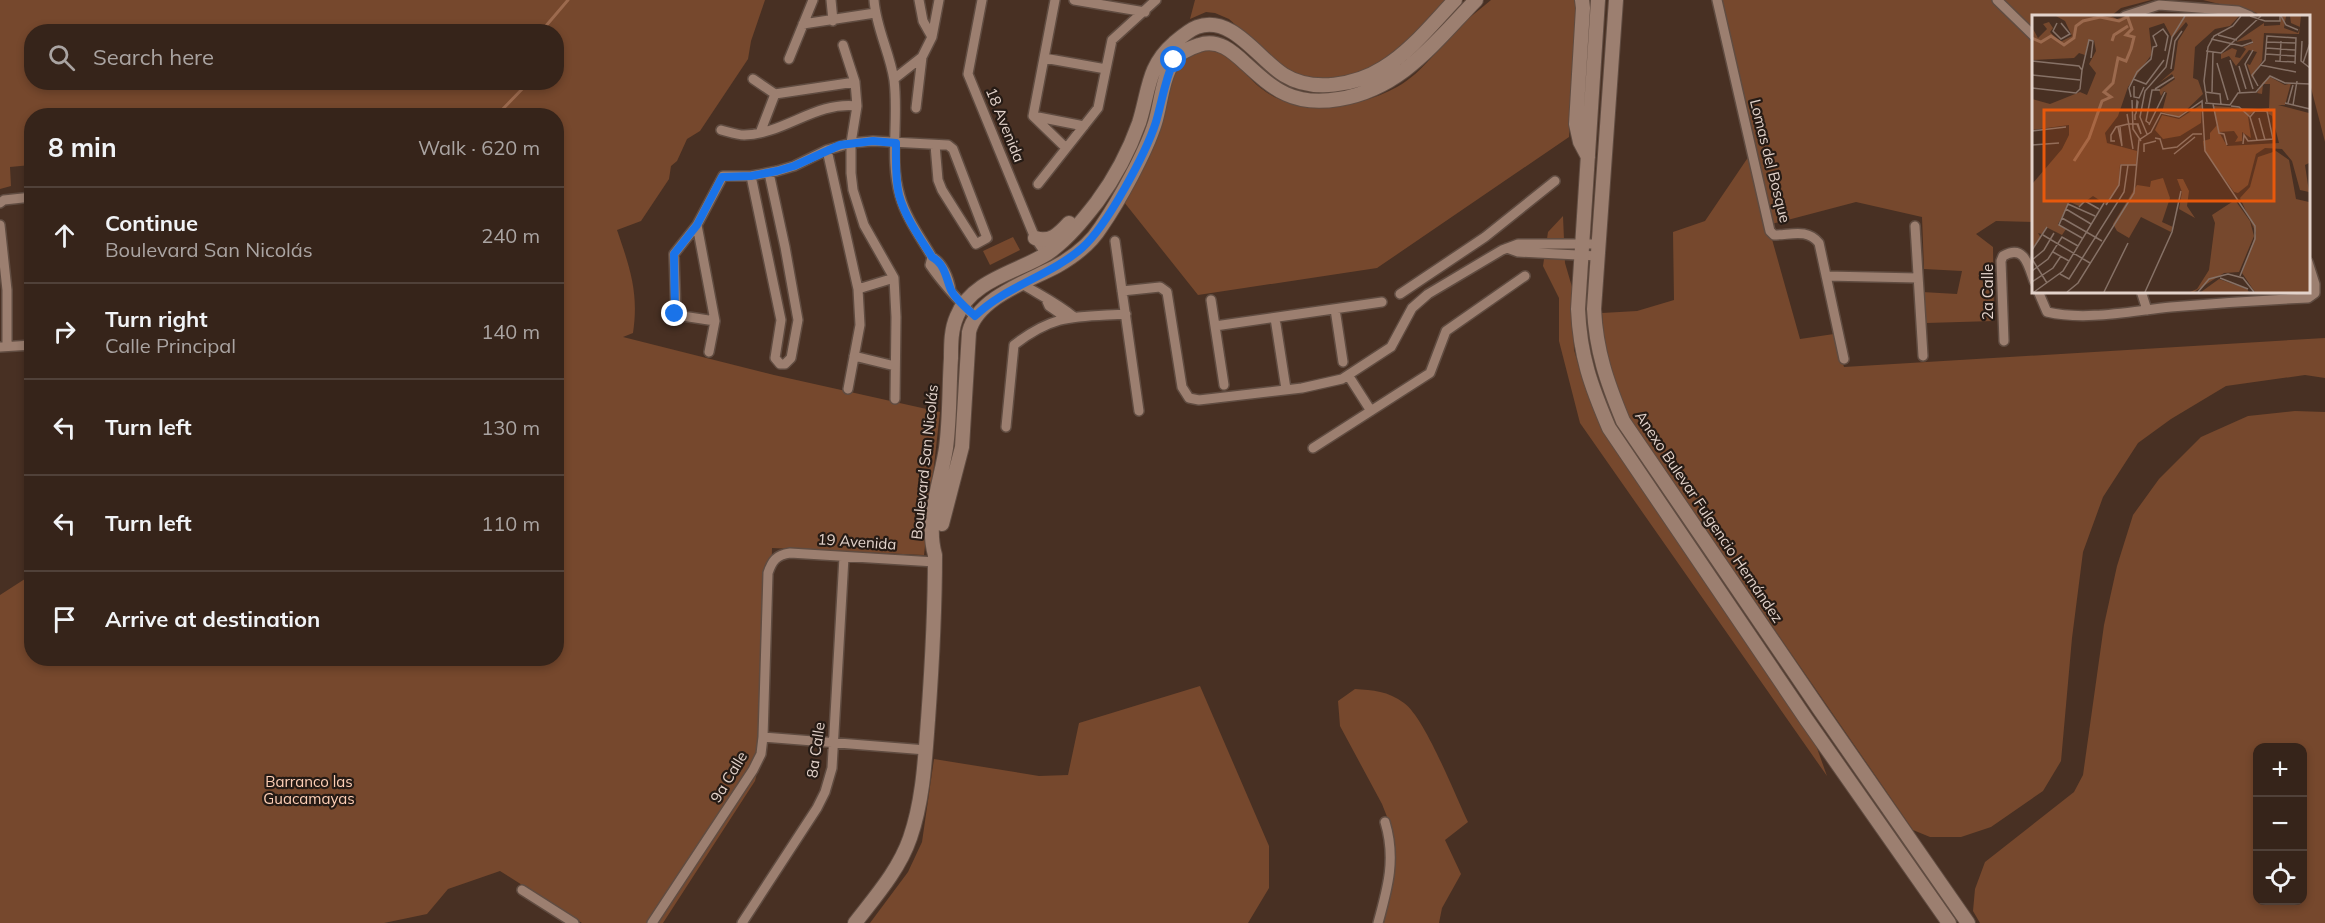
<!DOCTYPE html>
<html lang="en">
<head>
<meta charset="utf-8">
<style>
  body { margin:0; font-family:Mulish,sans-serif; background:#413027; color:#f1f3f6 }
  .controls { position:absolute; right:18px; bottom:18px; display:grid; overflow:hidden; border-radius:12px; box-shadow:0 3px 9px #0003 }
  .controls button { width:54px; height:54px; display:grid; place-items:center; padding:0; border:0; border-bottom:2px solid #504139; background:#36241a; color:#f1f3f6; font:30px sans-serif }
  .stop { position:absolute; width:18px; height:18px; margin:-14px; border:4px solid #1a73e8; border-radius:50%; background:#fff }
  .stop.end { background:#1a73e8; border-color:#fff; box-shadow:0 2px 6px #0008 }
  .list { margin:0; padding:0; list-style:none }
  h2 { display:flex; justify-content:space-between; align-items:center; height:78px; margin:0; padding:0 24px; font-size:26px }
  h2 small { font-size:20px; font-weight:400; color:#aaa4a2 }
  .list li { display:grid; grid-template-columns:39px 1fr auto; gap:18px; align-items:center; box-sizing:border-box; height:96px; padding:0 24px; border-top:2px solid #504139 }
  .list b { display:block; font-size:22px; white-space:nowrap }
  .list p { margin:0; font-size:20px; white-space:nowrap; color:#aaa4a2 }
  .list em { font-size:20px; font-style:normal; color:#aaa4a2 }
  .icon { flex:none; width:33px; height:33px; fill:none; stroke:currentColor; stroke-width:2; stroke-linecap:round; stroke-linejoin:round }
  .map { position:relative; flex:none; width:2325px; height:923px; overflow:hidden }
  .search { position:absolute; background:#36241a; box-shadow:0 3px 9px #0003; left:24px; top:24px; width:540px; height:66px; display:flex; align-items:center; gap:15px; box-sizing:border-box; padding:0 21px; border-radius:24px; color:#aaa4a2; font-size:22px }
  .panel { position:absolute; background:#36241a; box-shadow:0 3px 9px #0003; left:24px; top:108px; width:540px; height:558px; border-radius:24px }
  .map>svg:first-child { display:block }
</style>
</head>
<body>
<div class="map">
<svg width="2325" height="923" viewBox="0 0 2325 923">
  <rect width="100%" height="100%" fill="#483023"/>
  <path fill="#76482d" fill-rule="evenodd" d="M0 0H765L751 41 748 59 700 131 687 139 677 161 671 166 669 179 641 221 617 230C630 268 639 293 633 333L623 337 774 375 940 412 924 555 772 548 769 654 762 753 755 781 663 923H582L500 871 448 889 427 914 384 923H0V595L31 575 32 658H556V116H32L31 165 10 167 11 186 0 189ZM32 32H556V82H32Z
    M1195 0H1447L1404 45 1378 65 1341 80 1299 77 1285 69 1229 19 1215 13 1206 12 1190 19Z
    M1491 0H1574L1576 6 1575 36 1569 137 1377 268 1198 295 1124 202 1172 74C1179 62 1185 56 1199 51 1226 43 1243 75 1262 89 1275 100 1296 106 1313 107 1341 109 1373 100 1397 87 1423 73 1442 43 1463 23 1472 15 1482 8 1491 0Z
    M1715 0H2151L2121 8 2111 16H2034V222L1996 221 1976 234 1993 247 1994 321 1926 323 1922 292 1957 294 1962 271 1924 269 1922 217 1856 202 1768 225 1800 339 1834 334 1844 367 2325 338V378L2305 375 2226 386 2171 419 2138 443 2103 497 2083 552 2072 638 2061 761 2043 791 1991 827 1961 837H1930L1913 830 1619 404 1606 361 1602 313 1637 311 1674 300 1673 232 1705 221 1751 153Z
    M2203 0H2325V142L2309 80 2308 16H2259L2257 13Z
    M1563 216 1565 263 1572 287 1574 350 1583 380 1618 453 1813 737 1827 776 1580 423 1559 341V298L1543 266 1548 232Z
    M1013 237 1020 250 990 265 983 251Z
    M2295 411 2325 412V923H1980L1973 911 1975 889 1985 862 2074 792 2083 775 2104 625 2117 566 2133 515 2159 479 2201 437 2248 416ZM2258 748H2302V900H2258Z
    M1200 686 1269 846V888L1248 923H870L908 872 922 842 934 759 1039 776 1068 775 1079 723Z
    M1355 689C1373 690 1388 691 1404 703 1425 718 1455 795 1468 822L1445 840 1461 874 1442 908 1439 923H1384L1395 872 1393 832 1382 804 1340 726 1338 701Z"/>
  <g fill="none" stroke-linecap="round" stroke-linejoin="round">
    <path stroke="#9c6a4e" stroke-width="3" d="M544 32 545 27 568 0
      M496 116 529 82"/>
    <defs>
      <path id="street" d="M831 0 833 21
        M874 0C876 28 890 53 894 80 899 118 889 159 900 196 906 218 921 238 932 257 943 263 949 278 951 291
        M919 0 923 21 932 37
        M982 0 968 74 1035 238 1046 254
        M1055 0 1033 116 1066 148
        M1074 0 1145 12
        M1717 0 1770 231 1774 235C1791 235 1807 228 1819 243L1844 359
        M1997 0 2034 36
        M2125 16 2159 5 2238 11 2250 16
        M803 24 875 13
        M843 45 855 82 857 106 851 143V173L853 190 864 225 894 278 896 317 895 399
        M1044 58 1106 69
        M789 59 813 0
        M753 79 775 94 855 82
        M894 79 922 57
        M916 108 922 57 932 37 939 0
        M1033 116 1084 126
        M721 130C729 132 737 135 744 135 785 134 815 101 857 106
        M760 133 775 94
        M827 150 858 289 860 325 848 389
        M751 176 781 320 775 358 780 364H785L791 358 798 320 785 247 769 173
        M1038 184 1098 108 1112 40 1156 0
        M0 203 4 200 32 197
        M0 225 7 290V346
        M697 225 715 321 709 352
        M1915 226 1923 356
        M1115 241 1139 411
        M1507 248 1518 252 1597 256
        M932 257 930 265C943 284 958 300 975 317
        M1826 276 1918 278
        M1022 284C1040 295 1057 303 1074 317
        M858 289 894 278
        M1122 291 1160 287 1167 292 1182 387 1189 398 1199 400 1302 388 1342 379 1391 347 1412 308 1428 294 1502 250 1518 244H1598
        M2038 291 2047 312C2086 321 2131 311 2171 307 2217 303 2262 300 2308 298L2315 293V284L2308 262
        M2141 291 2147 310
        M1400 294 1485 237 1555 181
        M1046 299 1049 306 1065 317
        M1211 300 1224 385
        M1335 309 1343 362
        M1275 318 1286 389
        M715 321 676 315 674 254 697 225 723 176H751L777 171 794 166 827 150 851 143 873 141 948 145 953 149 987 238 976 244 942 190 938 180 935 145
        M1215 326 1382 302
        M2004 341 2001 261 2003 256C2024 244 2028 264 2034 281
        M0 347 32 345
        M854 356 895 366
        M1348 375 1371 411
        M1006 427 1014 345C1055 313 1076 317 1126 314
        M1313 448 1430 373 1446 331 1525 276
        M763 737 926 750
        M522 890 574 923
        M652 923 753 770 761 754 763 737 768 573C772 561 776 555 790 553L935 562
        M742 923 817 808 825 792 832 768 844 557
        M1378 923C1388 887 1396 858 1385 822"/>
      <path id="secondary" d="M1582 0 1583 8 1576 124 1580 142 1588 157
        M1598 0 1578 309C1580 356 1591 386 1609 428L1806 719 1949 923
        M1616 0 1594 309C1596 351 1607 382 1623 421L1820 710 1968 923
        M1035 238C1050 243 1059 234 1069 223
        M942 524 962 447 969 332C977 298 1029 281 1057 266 1073 257 1091 243 1101 227 1119 201 1146 152 1155 123 1161 103 1162 80 1173 62 1179 53 1189 48 1199 45 1218 38 1233 52 1246 64 1258 75 1271 87 1286 94 1303 102 1321 102 1339 99 1401 89 1435 42 1476 0
        M855 923C875 897 899 870 910 838 923 801 925 759 928 720 932 665 935 610 935 555 925 521 941 481 946 448 950 418 949 388 951 358 951 344 951 329 957 316 971 280 1018 272 1048 253 1067 240 1083 220 1097 202 1114 179 1129 151 1139 123 1149 92 1147 66 1174 43 1181 37 1189 30 1197 27 1232 14 1259 60 1284 75 1313 93 1356 85 1383 68 1411 51 1433 23 1455 0"/>
    </defs>
    <use href="#street" stroke="#604c41" stroke-width="12"/>
    <use href="#secondary" stroke="#604c41" stroke-width="16"/>
    <use href="#street" stroke="#9c7f70" stroke-width="9"/>
    <use href="#secondary" stroke="#9c7f70" stroke-width="14"/>
  </g>
  <g fill="none" stroke-linecap="round" stroke-linejoin="round">
    <path stroke="#1a73e8" stroke-width="8" d="M675 314 674 254 697 225 722 177 751 176 777 171 794 166 840 145 873 141 896 143C896 160 895 178 899 195 905 217 920 238 932 257 945 264 946 278 951 290 956 300 967 309 975 316 1006 286 1050 276 1082 248 1107 226 1146 153 1156 122 1162 101 1165 80 1174 60"/>
  </g>
  <g text-anchor="middle" stroke-width="4.5" stroke-linejoin="round" paint-order="stroke">
    <g font-size="15" fill="#e3d3cb" stroke="#261b15">
      <text transform="translate(1005 125) rotate(68)" y="5">18 Avenida</text>
      <text transform="translate(1770 161) rotate(76)" y="5">Lomas del Bosque</text>
      <text transform="translate(1988 292) rotate(-90)" y="5">2a Calle</text>
      <text transform="translate(925 462) rotate(-84)" y="5">Boulevard San Nicolás</text>
      <text transform="translate(1709 517) rotate(56)" y="5">Anexo Bulevar Fulgencio Hernández</text>
      <text transform="translate(857 542) rotate(4)" y="5">19 Avenida</text>
      <text transform="translate(816 750) rotate(-82)" y="5">8a Calle</text>
      <text transform="translate(729 777) rotate(-59)" y="5">9a Calle</text>
    </g>
    <g font-size="15" fill="#fecfb6" stroke="#261b15">
      <text x="309" y="787">Barranco las<tspan x="309" dy="17">Guacamayas</tspan></text>
    </g>
  </g>
  <g transform="translate(2032 15)">
    <rect width="278" height="278" fill="#483023"/>
    <path d="M24 1H79L85 4 93 1H207L198 11 183 14 163 32 161 63 166 65 171 79 147 102 130 97 135 78 132 76 129 81 127 75 143 64 140 59 127 68 142 55 146 26 156 10 154 7 140 23 132 8 117 13 120 39 96 72 86 101 73 118 75 128 105 136 104 150 88 149 87 169 75 190 61 181 47 191 38 187 26 209 34 214 30 220 14 212 10 219 6 218 9 223 0 235 1 168 30 134 37 120V110L0 115V84L18 89 48 77 55 80 64 58 57 49 64 36 62 25H57L53 40 47 38 42 43 0 45 1 14 6 23 15 14 11 9 17 7 21 13 18 17 28 27 40 21 33 6ZM249 1H254L252 13 266 18 268 12 259 8 258 1H269L267 19 232 18 230 46 220 63 215 49 218 50 225 37 217 35 204 51 197 41 189 44V39L200 33 205 35 203 42 208 43 214 34 211 32 221 28 219 24 204 27 232 8V11L248 10ZM238 62 253 70 259 68 253 90H246L277 98V148L273 150 277 177 268 175 260 146 250 134 233 133 224 139 216 170 206 178 202 177 172 135 171 126 178 124V118L185 110 181 91 226 94 216 101 219 123 210 117V126L203 127 206 122 202 116 187 117 195 131 247 128 240 101 229 94 237 93 238 69H231L230 79 225 78 231 67ZM170 89 169 108 148 121 131 124 123 115 130 100 147 104ZM244 136 257 145 264 184 277 187V277H223L210 258 224 218 208 183 218 172 226 142ZM131 163 138 183 130 207 141 212 139 217 109 202 97 223 85 216 81 209 105 170 118 172 119 166ZM145 164H151L157 176 155 191 163 203 147 194 150 177ZM203 185 218 206 222 221 207 257 192 258 162 277H158L165 274 177 255 183 208 180 200ZM187 264 215 274 217 277H169Z" fill="#76482d"/>
    <path fill="none" stroke="#9c6a4e" stroke-width="3" d="M0 23 9 27 19 21 32 30 42 23 44 11 51 6 68 2 87 6 97 1M80 26 82 20 96 11M42 146 57 123 70 86 79 82 72 77 81 68 86 43 94 46 99 34 102 22 94 20 100 14 96 3"/>
    <path fill="none" stroke="#867166" stroke-width="1.5" d="M218 1 233 6H248V1M249 1 254 10 266 15M25 8 21 16 29 24 38 19 29 8M186 20 205 25M179 24 210 31 221 27M270 26 269 46 278 53M235 27 264 28M125 31 121 21 131 14 136 21 133 36M234 33 263 35M174 36 189 38 229 1M234 39 263 41M198 45 208 77M0 46 47 51 50 55 48 74 44 78 0 73M243 46 263 47M248 46 249 26M185 48 196 85M271 48 278 28M228 50 264 57M207 51 214 74M139 54 143 26 150 16M50 55 57 25 61 26 59 43M0 60 48 65M101 64 114 69 132 45M102 71V82L107 83 112 72M226 71 220 60 233 45 235 21 264 23 263 49M123 74 142 62M221 74 213 49 221 35M173 77 188 79 189 90M180 77 181 37M99 82 97 73 105 57 119 44 121 32 125 31M100 85 101 114 109 126M175 87 172 66 176 32 182 21 201 11 209 1M173 88 198 90 206 78 224 77 238 61 253 68 278 69M253 88 278 94M256 88 261 70M181 89 187 118 192 119 195 130M261 90 265 66M199 91 207 92 218 102 225 125M95 99 101 134M227 103 233 125M103 105V100L104 98 106 87 105 86 104 98M118 109 114 106 120 75H128M117 110 133 77M86 112 90 131 88 112M0 116 34 112M115 119 108 102 113 76 134 52 140 22 153 1M123 123 128 124 131 134 145 132 161 119H170M83 126H79V120L84 112 96 109H106L109 119 105 109M211 129 212 120 216 126 241 124 235 96H223L218 102M0 130 27 128M0 133V159M112 137V129L124 126M142 139 163 122M74 190 87 170 89 150H105M47 192 53 186 67 194M34 194 59 209M30 203 70 226M11 220 58 248M50 223 27 210 36 189 63 201M0 235 15 212M21 237 37 246M0 244 15 268M0 245 12 235 22 218M0 256 16 244 30 222 46 231M28 259 37 264 92 177 96 150M188 263 216 274M0 267 21 253 29 241M2 277 31 256 72 188M35 277 46 268 102 178 107 125 119 117 129 98 147 102 170 86 173 136 223 211V224L208 261M72 277 96 228M113 277 140 217 149 176M166 277 177 264 196 259 211 263 222 277"/>
    <path fill="#e8590c" fill-opacity="0.15" stroke="#e8590c" stroke-width="3" d="M12 95H242V186H12Z"/>
    <rect width="278" height="278" fill="none" stroke="#e3d3cb" stroke-width="3"/>
  </g>
</svg>
<div class="controls">
<button>+</button>
<button>−</button>
<button><svg class="icon" aria-label="locate" viewBox="0 0 24 24"><circle cx="12" cy="12" r="6"/><path d="M12 2v4M12 18v4M2 12h4M18 12h4"/></svg></button>
</div>
<div class="stop" style="left:1174px;top:60px"></div>
<div class="stop end" style="left:675px;top:314px"></div>
<div class="search"><svg class="icon" aria-label="search" viewBox="0 0 24 24"><circle cx="10" cy="10" r="6"/><path d="M15 15l6 6"/></svg>Search here</div>
<section class="panel">
<h2>8 min<small>Walk · 620 m</small></h2>
<ul class="list">
<li><svg class="icon" aria-label="ahead" viewBox="0 0 24 24"><path d="M12 20V5M6 11l6-6 6 6"/></svg><div><b>Continue</b><p>Boulevard San Nicolás</p></div><em>240 m</em></li>
<li><svg class="icon" aria-label="right" viewBox="0 0 24 24"><path d="M7 20v-9h11M14 6l5 5-5 5"/></svg><div><b>Turn right</b><p>Calle Principal</p></div><em>140 m</em></li>
<li><svg class="icon" aria-label="left" viewBox="0 0 24 24"><path d="M17 20v-9H6M10 6l-5 5 5 5"/></svg><div><b>Turn left</b></div><em>130 m</em></li>
<li><svg class="icon" aria-label="left" viewBox="0 0 24 24"><path d="M17 20v-9H6M10 6l-5 5 5 5"/></svg><div><b>Turn left</b></div><em>110 m</em></li>
<li><svg class="icon" aria-label="arrive" viewBox="0 0 24 24"><path d="M6 21V4h12l-3 4 3 4H6"/></svg><div><b>Arrive at destination</b></div></li>
</ul>
</section>
</div>
</body>
</html>
